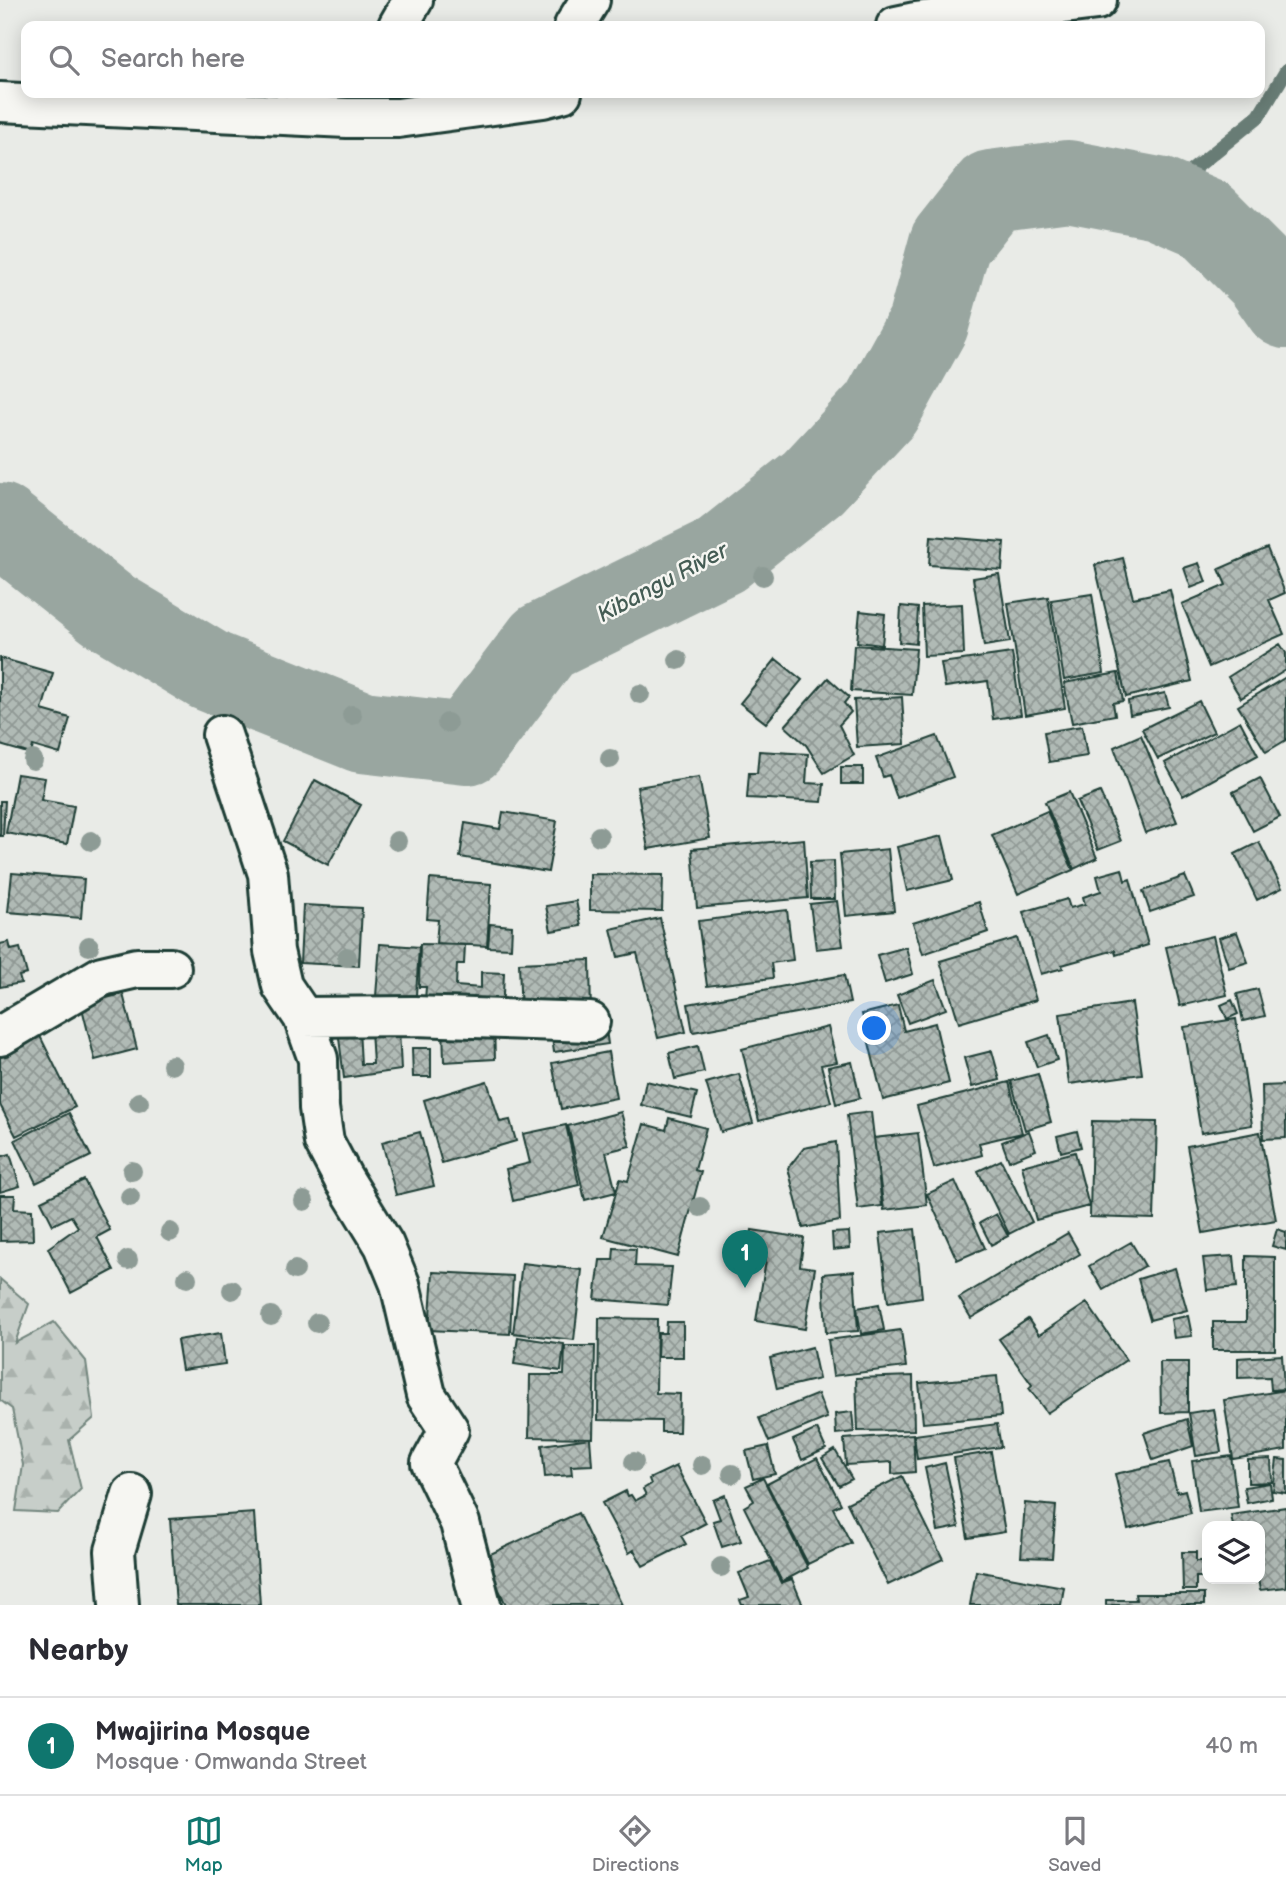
<!DOCTYPE html>
<html lang="en">
<head>
<meta charset="utf-8">
<style>
  body { margin:0; font-family:"Balsamiq Sans",sans-serif; background:#f2f2f3; color:#2b2b33 }
  .controls { position:absolute; right:21px; bottom:21px; display:grid; overflow:hidden; border-radius:14px; box-shadow:0 4px 18px #0003 }
  .controls button { width:63px; height:63px; display:grid; place-items:center; padding:0; border:0; border-bottom:2px solid #e1e1e2; background:#fff; color:#2b2b33; font:35px sans-serif }
  .you { position:absolute; left:875px; top:1029px; width:24px; height:24px; margin:-18px; border:5px solid #fff; border-radius:50%; background:#1a73e8; box-shadow:0 0 0 10px #1a73e833 }
  .badge { display:grid; place-items:center; width:46px; height:46px; border-radius:50%; background:#0f766e; color:#fff; font-size:23px; font-weight:700 }
  .pin { position:absolute; translate:-50% -58px; filter:drop-shadow(0 2px 4px #0008) }
  .pin::after { content:''; position:absolute; top:37px; width:24px; height:21px; background:inherit; clip-path:polygon(0 0,100% 0,50% 100%) }
  .list { margin:0; padding:0; list-style:none }
  h2 { display:flex; justify-content:space-between; align-items:center; height:91px; margin:0; padding:0 28px; font-size:30px }
  h2 small { font-size:23px; font-weight:400; color:#7c7c81 }
  .list li { display:grid; grid-template-columns:46px 1fr auto; gap:21px; align-items:center; box-sizing:border-box; height:98px; padding:0 28px; border-top:2px solid #e1e1e2 }
  .list b { display:block; font-size:26px; white-space:nowrap }
  .list p { margin:0; font-size:23px; white-space:nowrap; color:#7c7c81 }
  .list em { font-size:23px; font-style:normal; color:#7c7c81 }
  .icon { flex:none; width:38px; height:38px; fill:none; stroke:currentColor; stroke-width:2; stroke-linecap:round; stroke-linejoin:round }
  .map { position:relative; flex:none; width:1286px; height:1605px; overflow:hidden }
  .search { position:absolute; background:#fff; box-shadow:0 4px 18px #0003; left:21px; right:21px; top:21px; height:77px; display:flex; align-items:center; gap:18px; box-sizing:border-box; padding:0 24px; border-radius:14px; color:#7c7c81; font-size:26px }
  .sheet { height:189px; background:#fff }
  nav { display:flex; justify-content:space-around; align-items:center; box-sizing:border-box; height:98px; border-top:2px solid #e1e1e2; background:#fff; font-size:19px; color:#7c7c81 }
  nav a { display:grid; justify-items:center; gap:4px }
  nav .on { color:#0f766e }
  .map>svg:first-child { display:block }
</style>
</head>
<body>
<div class="map">
<svg width="1286" height="1605" viewBox="0 0 1286 1605">
  <defs>
    <pattern id="forest-firs" width="22" height="20" patternUnits="userSpaceOnUse" patternTransform="scale(1.75)"><rect width="22" height="20" fill="#c7cec9"/><path d="M5 1l3.5 6h-7zM16 11l3.5 6h-7z" fill="#aab2ad"/></pattern>
    <pattern id="building-cross-hatch" width="8" height="8" patternUnits="userSpaceOnUse" patternTransform="scale(1.75)"><rect width="8" height="8" fill="#b0bab5"/><path d="M0 0l8 8M0 8l8-8" fill="none" stroke="#8f9894"/></pattern>
  </defs>
  <rect width="100%" height="100%" fill="#e9ebe7"/>
  <filter id="ink" filterUnits="userSpaceOnUse"><feTurbulence type="fractalNoise" baseFrequency=".0143" numOctaves="2"/><feDisplacementMap in="SourceGraphic" scale="14" xChannelSelector="R" yChannelSelector="G"/><feConvolveMatrix kernelMatrix="1 2 1 2 8 2 1 2 1" color-interpolation-filters="sRGB"/></filter>
  <g filter="url(#ink)">
    <path fill="url(#forest-firs)" stroke="#73867e" stroke-width="2" d="M0 1279 29 1304 15 1343 54 1322 86 1361 94 1418 69 1440 81 1489 58 1513 16 1511 23 1465 12 1409 0 1400Z"/>
    <g fill="none" stroke-linecap="round" stroke-linejoin="round">
      <path stroke="#687c75" stroke-width="14" d="M1158 198 1259 116 1286 71"/>
      <path stroke="#99a6a0" stroke-width="82" d="M0 524 107 609 210 671 362 732 467 744 544 642 721 555 813 482 881 409 928 324 950 243 991 191 1068 181 1158 198 1205 218 1265 278 1286 308"/>
    </g>
    <path fill="url(#building-cross-hatch)" stroke="#1f3d34" stroke-width="2" d="M931 536 1004 542 1002 570 929 565Z
      M1267 548 1285 593 1269 600 1284 634 1209 667 1182 604 1226 585 1219 569Z
      M1123 558 1133 598 1170 590 1192 681 1126 697 1095 565Z
      M1199 563 1206 582 1191 588 1184 568Z
      M999 574 1010 642 984 646 973 578Z
      M1092 594 1104 673 1064 680 1051 600Z
      M1048 597 1065 708 1025 715 1008 603Z
      M962 604 964 654 924 656 922 606Z
      M901 606 918 608 916 644 899 642Z
      M860 611 885 614 882 645 857 642Z
      M1280 644 1286 653V670L1241 698 1228 677Z
      M854 645 916 649 912 695 851 691Z
      M1012 653 1021 715 993 719 988 681 945 687 941 663Z
      M0 658 53 673 42 710 70 718 60 754 33 746 31 754 0 745Z
      M776 659 802 680 766 723 740 703Z
      M1118 673 1123 701 1113 703 1115 715 1072 723 1064 683Z
      M1286 677V740L1266 752 1238 706Z
      M828 678 849 697 844 703 851 712 839 725 854 755 824 773 806 745 785 726Z
      M1165 693 1169 707 1130 715 1128 701Z
      M902 697 905 744 857 747 854 700Z
      M1199 701 1214 732 1158 759 1142 729Z
      M1240 721 1258 755 1183 796 1165 763Z
      M1082 726 1087 756 1049 762 1044 732Z
      M1141 735 1177 822 1145 833 1114 747Z
      M937 736 953 777 897 798 889 775 883 777 876 758Z
      M759 751 808 754 806 783 824 784 822 802 747 798 749 773H757Z
      M841 767H863V784H841Z
      M17 774 45 778 41 800 74 806 67 844 6 833Z
      M699 777 710 838 648 849 637 787Z
      M1260 778 1280 817 1253 831 1233 792Z
      M315 780 361 805 328 865 283 841Z
      M1069 792 1097 858 1074 869 1045 802Z
      M1100 792 1121 841 1098 850 1077 801Z
      M0 801H5L3 836H0Z
      M1047 811 1073 870 1018 894 992 835Z
      M503 812 557 821 548 872 460 857 465 823 500 829Z
      M942 836 953 880 907 891 897 847Z
      M804 839 808 898 697 908 692 849Z
      M1259 842 1282 888 1257 900 1235 854Z
      M888 849 894 911 846 916 840 854Z
      M834 861 835 899H811L810 862Z
      M1122 869 1125 881 1130 879 1148 945 1116 955 1115 950 1062 965 1063 968 1041 974 1023 912 1067 899 1070 908 1085 904 1083 897 1101 891 1097 876Z
      M12 873 84 879 81 918 8 912Z
      M590 874 663 875 662 911 590 910Z
      M1185 876 1194 897 1150 912 1143 891Z
      M430 879 491 884 487 946 436 943 438 920 427 919Z
      M576 901 581 926 551 931 546 906Z
      M837 901 843 946 816 949 810 904Z
      M979 902 988 932 923 954 913 923Z
      M303 905 362 908 359 966 300 963Z
      M787 910 793 960 771 963 773 978 707 986 698 921Z
      M660 918 686 1032 658 1038 637 953 618 957 611 929Z
      M490 924 512 926 511 948 488 947Z
      M1237 932 1248 962 1229 968 1219 938Z
      M1213 936 1227 995 1180 1006 1166 947Z
      M1017 938 1036 1000 959 1023 940 961Z
      M9 942 11 950 20 948 27 974 19 976 21 983 0 987V944Z
      M380 944 419 947 415 1011 375 1009Z
      M420 944 465 945 464 964H457L456 986 481 988V972L504 973 502 1015 424 1012 426 987H419Z
      M906 947 913 974 885 983 877 955Z
      M590 960 591 1016 521 1018 519 963Z
      M844 975 850 1003 693 1032 688 1004Z
      M935 980 946 1009 908 1023 897 995Z
      M1258 989 1265 1016 1243 1021 1237 994Z
      M123 994 137 1049 95 1060 81 1004Z
      M1232 1000 1238 1014 1227 1019 1221 1005Z
      M1132 1003 1142 1074 1069 1084 1060 1014Z
      M898 1005 904 1031 935 1023 949 1083 883 1100 862 1014Z
      M1236 1019 1252 1125 1201 1133 1184 1027Z
      M605 1023 608 1044 554 1052 551 1031Z
      M494 1024 495 1059 444 1062 443 1026Z
      M828 1027 837 1062 821 1065 831 1102 759 1121 742 1049Z
      M399 1028 401 1070 344 1078 338 1030 359 1029 361 1064H373L371 1030Z
      M38 1032 75 1107 16 1136 0 1105V1051Z
      M1049 1035 1057 1060 1037 1067 1028 1042Z
      M698 1046 704 1072 675 1079 669 1053Z
      M412 1048H431V1077H413Z
      M992 1051 1000 1080 972 1087 964 1058Z
      M608 1052 616 1098 561 1109 552 1063Z
      M852 1062 860 1098 836 1104 828 1067Z
      M739 1074 753 1123 721 1132 706 1083Z
      M1038 1074 1051 1122 1025 1130 1011 1081Z
      M487 1081 500 1122 510 1120 516 1141 442 1163 424 1100Z
      M646 1081 697 1093 691 1117 641 1105Z
      M1009 1082 1022 1133 979 1143 982 1155 934 1168 917 1106Z
      M1286 1085V1138L1263 1139 1262 1086Z
      M621 1112 630 1146 606 1152 616 1192 585 1200 568 1126Z
      M871 1112 882 1206 858 1209 847 1115Z
      M69 1113 91 1156 36 1183 15 1140Z
      M669 1118 706 1128 695 1170 701 1172 678 1257 603 1237 620 1179 628 1181 644 1124 666 1130Z
      M1092 1121 1157 1122 1154 1219 1090 1217Z
      M566 1125 579 1185 513 1201 506 1169 530 1163 523 1134Z
      M1029 1131 1036 1150 1009 1161 1002 1142Z
      M1077 1131 1081 1147 1061 1152 1057 1136Z
      M420 1132 434 1186 396 1195 382 1142Z
      M1260 1132 1276 1220 1203 1233 1187 1146Z
      M918 1133 927 1205 884 1210 874 1138Z
      M836 1142 840 1221 803 1228 788 1168 804 1148Z
      M1075 1152 1089 1206 1036 1220 1022 1166Z
      M10 1154 20 1186 0 1192V1157Z
      M1001 1160 1032 1222 1009 1234 978 1171Z
      M84 1180 110 1230 97 1237 114 1270 71 1293 48 1248 78 1227 71 1216 53 1225 41 1201Z
      M955 1181 985 1248 957 1260 927 1194Z
      M0 1195H15L14 1209 32 1210 33 1240 0 1241Z
      M996 1214 1008 1236 991 1245 980 1223Z
      M915 1229 922 1297 888 1302 880 1233Z
      M1277 1229 1286 1232V1250L1272 1246Z
      M752 1230 804 1238 800 1266 815 1268 805 1329 756 1321 766 1260 747 1256Z
      M849 1232 850 1248 833 1250 832 1233Z
      M1068 1233 1080 1254 971 1318 959 1298Z
      M1131 1242 1145 1266 1103 1290 1089 1266Z
      M614 1248 636 1249 635 1266 672 1267 668 1305 595 1299 600 1260H613Z
      M1234 1256 1237 1287 1207 1290 1203 1258Z
      M1246 1256 1275 1257V1350H1213V1322H1246Z
      M522 1263 582 1270 574 1340 513 1333Z
      M1175 1268 1187 1310 1150 1320 1138 1279Z
      M854 1271 858 1331 826 1333 823 1274Z
      M433 1272 513 1276 510 1334 429 1330Z
      M1087 1303 1126 1360 1047 1413 1029 1388 1032 1385 999 1339 1028 1319 1039 1335Z
      M879 1304 884 1330 861 1334 857 1308Z
      M1188 1316 1192 1336 1174 1338 1171 1319Z
      M599 1318 657 1319 656 1393 680 1394 679 1432H661V1421L598 1420Z
      M667 1322H683V1357H657L658 1333H666Z
      M901 1330 906 1367 833 1376 828 1340Z
      M221 1333 225 1364 182 1370 177 1340Z
      M518 1337 564 1344 561 1371 514 1364Z
      M565 1346H595L593 1438 529 1437 530 1375H564Z
      M812 1347 819 1379 777 1389 770 1358Z
      M1282 1355 1284 1389 1271 1390 1270 1377 1238 1378V1358Z
      M1160 1362H1188V1412L1161 1413Z
      M913 1376 914 1430 858 1431 856 1378Z
      M997 1376 1001 1416 923 1423 919 1383Z
      M1286 1390V1450L1233 1459 1224 1400Z
      M818 1394 827 1418 769 1442 759 1418Z
      M1214 1409 1221 1452 1196 1456 1189 1413Z
      M852 1412 854 1432 836 1434 835 1414Z
      M1187 1419 1193 1446 1153 1460 1144 1433Z
      M997 1424 1001 1447 917 1459 914 1435Z
      M817 1429 826 1449 802 1460 793 1440Z
      M913 1434 915 1472 892 1474V1462L846 1465 844 1439Z
      M590 1438 592 1465 571 1466 572 1475 545 1477 542 1445Z
      M768 1446 775 1474 753 1479 746 1451Z
      M835 1450 852 1479 839 1486 822 1458Z
      M991 1452 1005 1532 968 1538 954 1458Z
      M1231 1456 1238 1507 1199 1512 1192 1461Z
      M817 1458 841 1504 833 1508 851 1543 808 1564 767 1484Z
      M1271 1459 1272 1482 1248 1483V1460Z
      M1277 1459 1286 1460V1493L1273 1491Z
      M1169 1462 1177 1492 1185 1490 1191 1513 1128 1529 1115 1474Z
      M945 1463 959 1527 938 1531 925 1468Z
      M676 1466 706 1523 681 1536 686 1544 643 1566 634 1550 629 1553 602 1503 626 1491 628 1496 631 1495 635 1501 646 1495 643 1489 651 1484 649 1479Z
      M902 1476 943 1559 888 1585 847 1503Z
      M763 1478 808 1568 782 1582 744 1507 754 1501 746 1486Z
      M1270 1483 1272 1498 1247 1503 1244 1487Z
      M725 1495 741 1541 722 1547 713 1521 720 1519 713 1500Z
      M1025 1503 1056 1506 1052 1558 1021 1557Z
      M1286 1507V1587L1260 1590 1258 1579H1260V1526H1233L1231 1515Z
      M254 1513 260 1605H176L170 1519Z
      M578 1513 622 1605H506L484 1557Z
      M1182 1552H1196V1561H1205L1206 1577H1196V1590H1183Z
      M770 1561 781 1583 792 1579 803 1605H742L740 1600 749 1597 739 1573Z
      M976 1571 1064 1587 1061 1605H970Z
      M1135 1594H1204V1605H1106V1600H1136Z"/>
    <g fill="none" stroke-linecap="round" stroke-linejoin="round">
      <defs>
        <path id="minor" d="M398 26 413 0
          M574 26 590 0
          M896 26 915 22 1097 0
          M0 102 347 118H398L543 98 562 93
          M222 735 268 874 274 951 282 986 303 1017 318 1059 319 1108 324 1142 343 1178 384 1245 400 1284 426 1395 449 1430 431 1463 460 1523 481 1605
          M303 1017 414 1016 590 1022
          M0 1036 102 976 137 968H171
          M119 1605 115 1551 132 1494"/>
      </defs>
      <use href="#minor" stroke="#1f3d34" stroke-width="44"/>
      <use href="#minor" stroke="#f6f6f2" stroke-width="38"/>
    </g>
    <g fill="#8d9b95">
      <circle cx="763" cy="576" r="10"/>
      <circle cx="678" cy="660" r="10"/>
      <circle cx="640" cy="694" r="10"/>
      <circle cx="352" cy="715" r="10"/>
      <circle cx="447" cy="723" r="10"/>
      <circle cx="610" cy="759" r="10"/>
      <circle cx="33" cy="760" r="10"/>
      <circle cx="599" cy="836" r="10"/>
      <circle cx="91" cy="841" r="10"/>
      <circle cx="397" cy="841" r="10"/>
      <circle cx="89" cy="946" r="10"/>
      <circle cx="347" cy="957" r="10"/>
      <circle cx="172" cy="1065" r="10"/>
      <circle cx="139" cy="1102" r="10"/>
      <circle cx="132" cy="1171" r="10"/>
      <circle cx="130" cy="1197" r="10"/>
      <circle cx="304" cy="1201" r="10"/>
      <circle cx="700" cy="1207" r="10"/>
      <circle cx="170" cy="1232" r="10"/>
      <circle cx="128" cy="1260" r="10"/>
      <circle cx="295" cy="1270" r="10"/>
      <circle cx="187" cy="1278" r="10"/>
      <circle cx="232" cy="1290" r="10"/>
      <circle cx="271" cy="1316" r="10"/>
      <circle cx="317" cy="1323" r="10"/>
      <circle cx="634" cy="1462" r="10"/>
      <circle cx="702" cy="1465" r="10"/>
      <circle cx="732" cy="1474" r="10"/>
      <circle cx="721" cy="1567" r="10"/>
    </g>
  </g>
  <g text-anchor="middle" stroke-width="5" stroke-linejoin="round" paint-order="stroke">
    <g font-size="23" font-style="italic" fill="#445c54" stroke="#f6f6f2">
      <text transform="translate(662 582) rotate(-28)" y="8">Kibangu River</text>
    </g>
  </g>
</svg>
<div class="controls">
<button><svg class="icon" aria-label="layers" viewBox="0 0 24 24"><path d="M12 4l9 5-9 5-9-5zM3 14l9 5 9-5"/></svg></button>
</div>
<div class="you"></div>
<div class="pin badge" style="left:745px;top:1288px">1</div>
<div class="search"><svg class="icon" aria-label="search" viewBox="0 0 24 24"><circle cx="10" cy="10" r="6"/><path d="M15 15l6 6"/></svg>Search here</div>
</div>
<section class="sheet">
<h2>Nearby<small></small></h2>
<ul class="list">
<li><span class="badge">1</span><div><b>Mwajirina Mosque</b><p>Mosque · Omwanda Street</p></div><em>40 m</em></li>
</ul>
</section>
<nav>
<a class="on"><svg class="icon" aria-label="map" viewBox="0 0 24 24"><path d="M3 6l6-2 6 2 6-2v14l-6 2-6-2-6 2zM9 4v14M15 6v14"/></svg>Map</a>
<a><svg class="icon" aria-label="directions" viewBox="0 0 24 24"><path d="M12 3l9 9-9 9-9-9zM9 14v-3h6M13 9l2 2-2 2"/></svg>Directions</a>
<a><svg class="icon" aria-label="saved" viewBox="0 0 24 24"><path d="M7 4h10v16l-5-4-5 4z"/></svg>Saved</a>
</nav>
</body>
</html>
